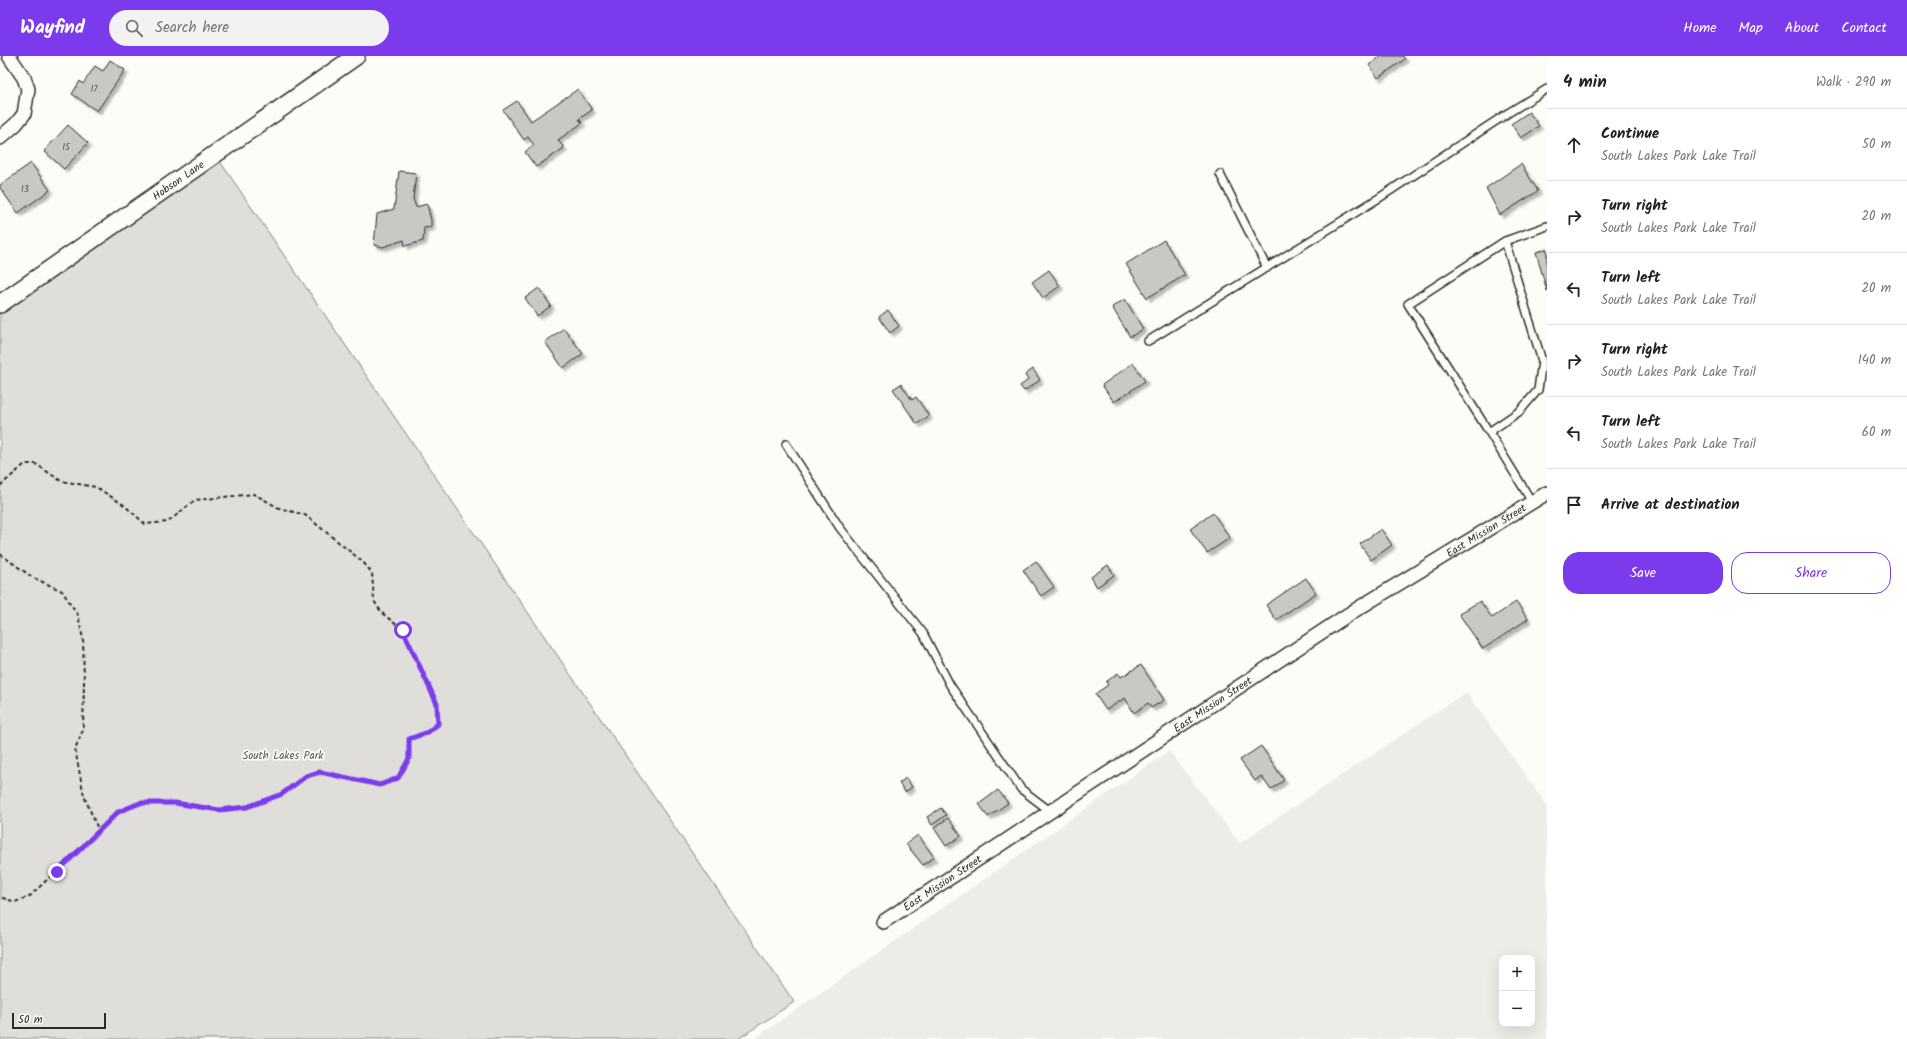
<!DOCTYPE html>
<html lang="en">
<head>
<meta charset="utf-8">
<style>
  body { margin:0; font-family:Kalam,sans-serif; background:#f2f2f2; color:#222 }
  .controls { position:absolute; right:12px; bottom:12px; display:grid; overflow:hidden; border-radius:8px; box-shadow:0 4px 16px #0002 }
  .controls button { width:36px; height:36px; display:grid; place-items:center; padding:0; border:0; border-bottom:1px solid #e0e0e0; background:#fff; color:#222; font:20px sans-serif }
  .scale { position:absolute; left:12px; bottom:10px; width:94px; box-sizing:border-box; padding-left:4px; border:2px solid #2b2b2b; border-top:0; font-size:11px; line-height:14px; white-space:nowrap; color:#2b2b2b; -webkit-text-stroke:3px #fdfcf7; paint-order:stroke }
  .stop { position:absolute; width:12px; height:12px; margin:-9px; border:3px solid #7c3aed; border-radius:50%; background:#fff }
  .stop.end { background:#7c3aed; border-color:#fff; box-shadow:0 1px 4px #0008 }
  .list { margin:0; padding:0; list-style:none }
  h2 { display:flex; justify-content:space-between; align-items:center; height:52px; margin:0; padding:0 16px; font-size:17px }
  h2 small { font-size:13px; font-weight:400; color:#767676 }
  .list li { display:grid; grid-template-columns:26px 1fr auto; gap:12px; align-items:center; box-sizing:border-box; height:72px; padding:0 16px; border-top:1px solid #e0e0e0 }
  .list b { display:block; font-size:15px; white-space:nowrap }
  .list p { margin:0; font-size:13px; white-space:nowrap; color:#767676 }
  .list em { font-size:13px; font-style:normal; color:#767676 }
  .actions { display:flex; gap:8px; padding:12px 16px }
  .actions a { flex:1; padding:9px 0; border:1px solid #7c3aed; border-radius:16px; text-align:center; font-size:14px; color:#7c3aed }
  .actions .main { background:#7c3aed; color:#fff }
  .icon { flex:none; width:22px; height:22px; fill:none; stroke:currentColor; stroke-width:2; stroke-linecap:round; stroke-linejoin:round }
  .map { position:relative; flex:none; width:1547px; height:983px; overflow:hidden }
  header { display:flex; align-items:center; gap:24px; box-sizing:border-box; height:56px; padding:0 20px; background:#7c3aed; color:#fff }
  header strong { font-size:19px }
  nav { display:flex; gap:22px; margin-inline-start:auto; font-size:14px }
  .search { width:280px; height:36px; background:#f2f2f2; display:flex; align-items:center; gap:10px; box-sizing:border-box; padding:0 14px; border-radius:22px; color:#767676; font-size:15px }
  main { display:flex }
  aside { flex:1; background:#fff }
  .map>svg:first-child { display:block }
</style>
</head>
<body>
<header>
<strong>Wayfind</strong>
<div class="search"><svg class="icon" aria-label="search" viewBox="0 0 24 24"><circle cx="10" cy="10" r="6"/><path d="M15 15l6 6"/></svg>Search here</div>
<nav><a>Home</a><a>Map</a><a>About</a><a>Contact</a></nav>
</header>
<main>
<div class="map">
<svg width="1547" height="983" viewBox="0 0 1547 983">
  <defs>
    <filter id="shadow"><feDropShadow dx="3.5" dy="3.5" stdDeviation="1" flood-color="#0004"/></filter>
  </defs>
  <rect width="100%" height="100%" fill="#fdfcf7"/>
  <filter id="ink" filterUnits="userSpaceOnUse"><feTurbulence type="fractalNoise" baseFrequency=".025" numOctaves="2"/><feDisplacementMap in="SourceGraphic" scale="8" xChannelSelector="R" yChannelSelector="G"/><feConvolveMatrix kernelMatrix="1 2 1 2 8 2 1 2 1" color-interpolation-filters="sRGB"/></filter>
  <g filter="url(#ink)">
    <path fill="#edece8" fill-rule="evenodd" d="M1466 636 1547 750V983H754L1169 695 1240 787ZM1502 902H1532V968H1502Z"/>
    <path fill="#dfdeda" stroke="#858482" d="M219 104 794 946 738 983H0V256Z"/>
    <path fill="#c9c8c4" stroke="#2b2b2b" filter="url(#shadow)" d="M1381 0H1403L1405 3 1378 22 1369 9Z
      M110 4 125 14 97 55 72 38 80 25 83 28 95 10 103 15Z
      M578 33 592 54 579 63 582 67 558 84 564 92 536 111 525 96 534 89 528 81 524 84 503 54 517 45 531 65Z
      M1529 56 1539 70 1521 82 1511 68Z
      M68 69 88 87 64 113 44 95Z
      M31 107 50 134 18 157 0 132V129Z
      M1521 108 1538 135 1500 159 1486 132Z
      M399 115 416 117 413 143 416 151 427 148 431 164V171L424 172 423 185 405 190 404 184 383 191 374 189 377 158 394 153Z
      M1164 184 1185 219 1147 242 1126 208Z
      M1547 193V235L1536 196Z
      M1049 214 1060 230 1043 242 1032 226Z
      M539 232 551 250 537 260 525 242Z
      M1125 243 1143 273 1130 281 1112 251Z
      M888 254 899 270 890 277 879 261Z
      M564 272 583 298 563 312 545 286Z
      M1133 307 1145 325 1114 346 1102 329Z
      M1033 313 1040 324 1024 335 1020 330 1028 324 1025 319Z
      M901 328 912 344 916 341 929 360 917 368 893 333Z
      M1213 457 1230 482 1207 497 1190 473Z
      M1381 473 1392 489 1371 504 1360 488Z
      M1036 505 1054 531 1041 540 1023 514Z
      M1108 509 1114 519 1097 531 1091 521Z
      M1306 522 1316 537 1276 564 1266 549Z
      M1480 545 1492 562 1516 546 1528 563 1483 593 1459 558Z
      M1141 609 1164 644 1151 652 1148 647 1134 657 1125 642 1106 654 1095 638 1108 629 1106 626 1118 617 1121 621Z
      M1261 690 1284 724 1271 734 1261 720 1255 725 1240 704Z
      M906 722 912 731 905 736 899 727Z
      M998 734 1008 747 988 761 979 748Z
      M941 752 946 759 932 769 927 761Z
      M948 762 961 780 946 790 934 772Z
      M918 779 934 801 923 809 906 788Z"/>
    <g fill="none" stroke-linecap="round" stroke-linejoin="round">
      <defs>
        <path id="service" d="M1220 118 1267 212
          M1148 285 1379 142 1508 57 1547 33
          M1489 376 1408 248 1505 185
          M786 388 840 472 923 577 950 629 1021 733 1050 755
          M1532 446 1489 376 1520 355 1538 334 1542 305 1505 185 1547 170"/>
        <g id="minor">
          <path d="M0 82 16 68 24 58 28 33 24 22 9 0"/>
          <path id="s1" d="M883 866 1349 558 1547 437"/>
        </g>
        <g id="tertiary">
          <path id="s2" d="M0 248 356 0"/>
        </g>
      </defs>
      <use href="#service" stroke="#2b2b2b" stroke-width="10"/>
      <use href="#minor" stroke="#2b2b2b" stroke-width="16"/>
      <use href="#tertiary" stroke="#2b2b2b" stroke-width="20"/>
      <path stroke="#2b2b2b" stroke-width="2" stroke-dasharray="4 3" stroke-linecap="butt" d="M0 430 25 408H36L61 425 96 431 124 449 145 468 168 466 195 444 254 438 279 452 305 459 363 506 372 517 374 545 382 557 403 574 437 648V668L428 676 409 683V703L398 722 380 729 320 716 306 720 282 738 247 751 219 754 175 747H140L118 756 30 840 15 846 0 841
        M0 498 32 521 62 535 78 559 83 583 84 626 83 674 75 693 84 740 98 773"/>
      <use href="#service" stroke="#fdfcf7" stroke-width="7"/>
      <use href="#minor" stroke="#fdfcf7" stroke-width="13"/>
      <use href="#tertiary" stroke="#fdfcf7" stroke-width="17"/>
    </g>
  </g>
  <g fill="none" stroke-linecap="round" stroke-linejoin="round" filter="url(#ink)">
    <path stroke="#7c3aed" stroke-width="5" d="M57 816 118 756 140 747H175L219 754 247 751 282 738 306 720 320 716 380 729 398 722 409 703V683L428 676 438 668 437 648 403 574"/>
  </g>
  <g text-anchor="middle" stroke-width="3.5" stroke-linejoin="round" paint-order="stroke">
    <g font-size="9" fill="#525251">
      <text x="94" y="36">17</text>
      <text x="66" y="94">15</text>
      <text x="25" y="136">13</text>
    </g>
    <g font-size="11" fill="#2b2b2b" stroke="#fdfcf7">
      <text dy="4" stroke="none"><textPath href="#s2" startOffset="217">Hobson Lane</textPath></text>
      <text dy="4" stroke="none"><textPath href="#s1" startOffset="719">East Mission Street</textPath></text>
      <text dy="4" stroke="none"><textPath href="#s1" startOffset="395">East Mission Street</textPath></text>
      <text dy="4" stroke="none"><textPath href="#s1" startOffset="71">East Mission Street</textPath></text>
    </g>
    <g font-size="11" fill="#585857" stroke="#fdfcf7">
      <text x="283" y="703">South Lakes Park</text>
    </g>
  </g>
</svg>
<div class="controls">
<button>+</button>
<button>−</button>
</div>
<div class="scale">50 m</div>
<div class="stop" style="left:403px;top:574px"></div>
<div class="stop end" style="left:57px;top:816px"></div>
</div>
<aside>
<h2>4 min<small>Walk · 290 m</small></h2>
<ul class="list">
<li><svg class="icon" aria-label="ahead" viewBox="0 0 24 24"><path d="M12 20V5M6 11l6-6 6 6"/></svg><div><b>Continue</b><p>South Lakes Park Lake Trail</p></div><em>50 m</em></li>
<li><svg class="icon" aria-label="right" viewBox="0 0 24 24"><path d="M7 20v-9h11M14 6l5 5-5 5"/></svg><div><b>Turn right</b><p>South Lakes Park Lake Trail</p></div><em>20 m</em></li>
<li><svg class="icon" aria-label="left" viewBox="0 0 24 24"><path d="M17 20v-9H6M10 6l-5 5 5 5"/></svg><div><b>Turn left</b><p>South Lakes Park Lake Trail</p></div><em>20 m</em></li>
<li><svg class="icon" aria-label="right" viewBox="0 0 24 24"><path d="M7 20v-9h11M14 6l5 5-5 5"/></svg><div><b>Turn right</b><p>South Lakes Park Lake Trail</p></div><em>140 m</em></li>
<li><svg class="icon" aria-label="left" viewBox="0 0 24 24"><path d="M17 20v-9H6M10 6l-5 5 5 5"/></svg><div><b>Turn left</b><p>South Lakes Park Lake Trail</p></div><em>60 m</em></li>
<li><svg class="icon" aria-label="arrive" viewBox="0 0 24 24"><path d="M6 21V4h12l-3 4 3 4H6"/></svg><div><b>Arrive at destination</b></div></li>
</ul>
<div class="actions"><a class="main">Save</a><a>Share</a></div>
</aside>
</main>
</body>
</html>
